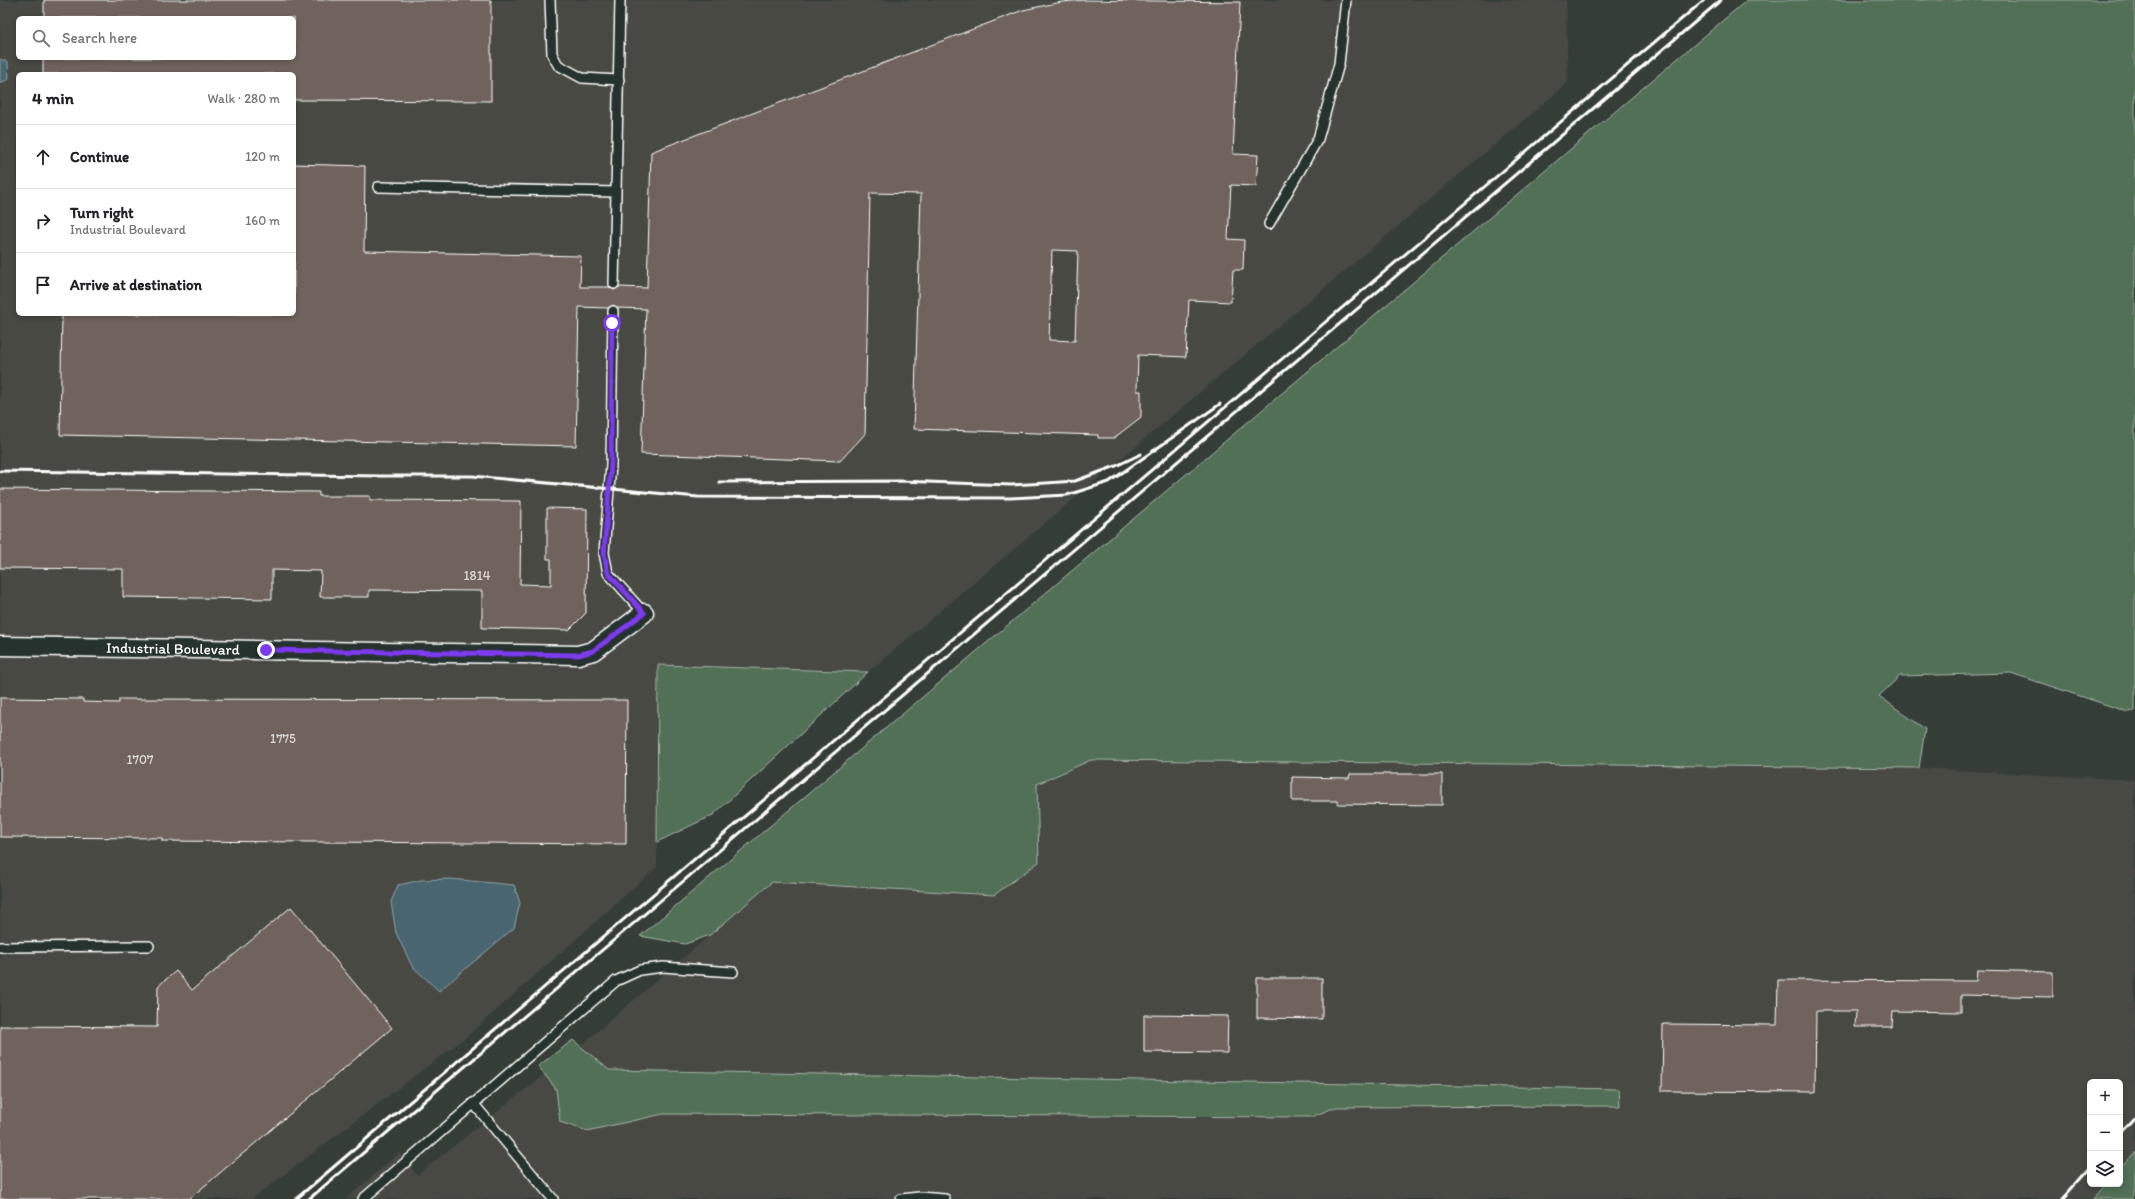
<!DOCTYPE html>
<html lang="en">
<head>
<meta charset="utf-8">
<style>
  body { margin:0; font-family:Itim,sans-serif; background:#f6f6f6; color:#202124 }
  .controls { position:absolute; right:12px; bottom:12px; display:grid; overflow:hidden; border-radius:6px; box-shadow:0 2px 6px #0003 }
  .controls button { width:36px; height:36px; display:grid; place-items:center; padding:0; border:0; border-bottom:1px solid #e0e0e0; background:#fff; color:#202124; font:20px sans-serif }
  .stop { position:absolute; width:12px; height:12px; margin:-9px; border:3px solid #7c3aed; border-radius:50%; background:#fff }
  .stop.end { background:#7c3aed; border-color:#fff; box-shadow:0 1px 4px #0008 }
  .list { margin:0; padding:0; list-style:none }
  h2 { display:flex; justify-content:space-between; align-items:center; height:52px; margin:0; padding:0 16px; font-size:17px }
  h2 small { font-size:13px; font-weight:400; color:#757577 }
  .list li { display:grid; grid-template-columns:26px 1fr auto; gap:12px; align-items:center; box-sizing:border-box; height:64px; padding:0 16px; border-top:1px solid #e0e0e0 }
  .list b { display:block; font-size:15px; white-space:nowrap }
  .list p { margin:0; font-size:13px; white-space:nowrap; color:#757577 }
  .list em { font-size:13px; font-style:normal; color:#757577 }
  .icon { flex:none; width:22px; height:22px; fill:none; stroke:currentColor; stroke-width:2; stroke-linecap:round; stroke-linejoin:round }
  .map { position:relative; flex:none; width:2135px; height:1199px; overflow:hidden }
  .search { position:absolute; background:#fff; box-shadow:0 2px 6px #0003; left:16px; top:16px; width:280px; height:44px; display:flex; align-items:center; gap:10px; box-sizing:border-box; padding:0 14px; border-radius:6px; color:#757577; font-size:15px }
  .panel { position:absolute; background:#fff; box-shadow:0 2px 6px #0003; left:16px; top:72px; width:280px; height:244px; border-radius:6px }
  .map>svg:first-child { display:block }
</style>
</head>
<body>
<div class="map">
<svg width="2135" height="1199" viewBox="0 0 2135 1199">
  <rect width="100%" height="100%" fill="#353d37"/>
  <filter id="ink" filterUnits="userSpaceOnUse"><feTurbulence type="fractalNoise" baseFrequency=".025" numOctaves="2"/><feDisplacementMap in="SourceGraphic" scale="8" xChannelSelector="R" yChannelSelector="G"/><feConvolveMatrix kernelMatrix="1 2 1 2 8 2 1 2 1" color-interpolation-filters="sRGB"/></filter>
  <g filter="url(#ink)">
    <path fill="#474942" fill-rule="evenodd" d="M0 0H1566L1568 83 868 672 658 665 657 867 465 1038 252 1199H0ZM18 18H294V58H18ZM18 74H294V314H18Z
      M1091 760 1919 768 2135 780V1152L2120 1169V1082H2090V1184H2107L2094 1199H346L399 1153 417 1175 580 1046 772 882 994 895 1038 862 1037 784Z"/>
    <path fill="#516f57" stroke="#a8b7ab" d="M1747 0H2135V711L2128 712 2011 673 1900 676 1879 696 1925 729 1919 768 1091 760 1037 784 1039 862 994 895 772 882 710 935 685 944 640 936Z
      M658 665 868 672 713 815 657 842Z
      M573 1040 609 1070 1619 1089 1620 1106 1336 1107 1311 1117 663 1114 587 1131 560 1122 556 1089 538 1066Z
      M2135 1152V1199H2094L2107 1184H2120V1169Z"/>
    <path fill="#4a656f" stroke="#92a3a9" d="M0 59 8 62 9 79 0 83Z
      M450 879 514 885 520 903 514 928 439 991 412 966 396 933 391 902 398 885 421 880Z"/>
    <path fill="#70645d" stroke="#fff" fill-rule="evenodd" d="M44 0H491V101L294 100V74H43V58H294V18H44Z
      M1085 0 1240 2 1233 154 1258 155 1256 186 1231 185 1228 239 1244 240 1243 270H1233L1231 302 1189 300 1186 357 1138 355 1137 391H1141V417L1114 438H1098V435L914 429 921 194 870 193 865 434 840 461 641 454 646 309 618 308 613 305 608 308 579 307 576 446 60 435 62 314H294V164L365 166 364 251 581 256 580 287H609L614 290 619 287 647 288 651 152 1023 10 1062 2ZM1052 250 1078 251 1075 341 1049 340Z
      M0 489 319 492V496H370V500L521 501 520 584 551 585V559H547V508L587 509 586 613 569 630 482 628V591L369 590V597H320L321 571 272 570V599L123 597V569L0 568Z
      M0 698 83 699V702L119 703V699L627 700 626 844 162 841V838L0 837Z
      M1350 774H1442V805L1338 804V801H1292V777L1349 778Z
      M291 907 392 1028 189 1199H0V1026L157 1027 158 986 176 971 192 990Z
      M1977 970 2053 972V997L1961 995V1012L1893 1011 1892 1027H1855L1856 1011H1816L1815 1092 1662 1091 1663 1024 1777 1025 1778 980 1976 981Z
      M1257 978H1322V1019L1257 1018Z
      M1144 1015 1228 1016 1227 1053 1144 1052Z"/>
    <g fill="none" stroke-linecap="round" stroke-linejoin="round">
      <defs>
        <path id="lane" d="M550 0 552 54 558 65 582 78 619 80
          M378 187 616 192 620 0
          M1269 224 1318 139 1339 64 1346 0
          M614 284 616 192
          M613 311 611 465 604 553 608 573 644 613
          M0 947 149 946
          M473 1103 553 1199
          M363 1199 616 981 640 970 663 967 733 972
          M901 1199 919 1197 945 1199"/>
        <g id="street">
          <path id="s1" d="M0 646 578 655 593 651 644 613"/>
        </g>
      </defs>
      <use href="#lane" stroke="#fff" stroke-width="12"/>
      <use href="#street" stroke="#fff" stroke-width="21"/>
      <use href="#lane" stroke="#26332d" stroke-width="9"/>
      <use href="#street" stroke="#26332d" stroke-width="18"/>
      <path stroke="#fff" stroke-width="3" d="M0 471 381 476H472L698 497 1011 498 1067 495 1109 482 1220 404
        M719 482 899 481 1011 485 1046 483 1075 481 1116 466 1141 454
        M2120 1134 2135 1118
        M296 1199C766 800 1232 397 1704 0
        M309 1199 1721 0
        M2061 1199 2090 1167"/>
    </g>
  </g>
  <g fill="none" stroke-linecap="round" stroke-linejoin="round" filter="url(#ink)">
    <path stroke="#7c3aed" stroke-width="5" d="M266 650 578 655 593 651 644 613 608 573 604 553 611 465 612 323"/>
  </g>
  <g text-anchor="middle" stroke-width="3" stroke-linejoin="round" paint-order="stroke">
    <g font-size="13" fill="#dbd8d6">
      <text x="477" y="580">1814</text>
      <text x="283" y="743">1775</text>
      <text x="140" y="764">1707</text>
    </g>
    <g font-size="15" fill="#fff" stroke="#26332d">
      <text dy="5" stroke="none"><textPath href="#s1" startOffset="173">Industrial Boulevard</textPath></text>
    </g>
  </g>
</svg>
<div class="controls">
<button>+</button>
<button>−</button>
<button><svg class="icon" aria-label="layers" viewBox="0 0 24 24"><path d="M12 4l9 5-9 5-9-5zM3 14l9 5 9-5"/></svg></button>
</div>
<div class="stop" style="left:612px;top:323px"></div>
<div class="stop end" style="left:266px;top:650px"></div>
<div class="search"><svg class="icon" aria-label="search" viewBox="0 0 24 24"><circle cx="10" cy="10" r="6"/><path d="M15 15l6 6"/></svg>Search here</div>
<section class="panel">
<h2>4 min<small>Walk · 280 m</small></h2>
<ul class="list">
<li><svg class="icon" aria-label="ahead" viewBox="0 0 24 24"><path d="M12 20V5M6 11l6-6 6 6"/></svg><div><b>Continue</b></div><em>120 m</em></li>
<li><svg class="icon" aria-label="right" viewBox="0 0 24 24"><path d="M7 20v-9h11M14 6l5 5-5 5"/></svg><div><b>Turn right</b><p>Industrial Boulevard</p></div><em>160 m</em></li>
<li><svg class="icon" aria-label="arrive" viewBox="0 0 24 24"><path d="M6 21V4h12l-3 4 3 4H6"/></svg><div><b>Arrive at destination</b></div></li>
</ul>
</section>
</div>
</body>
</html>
